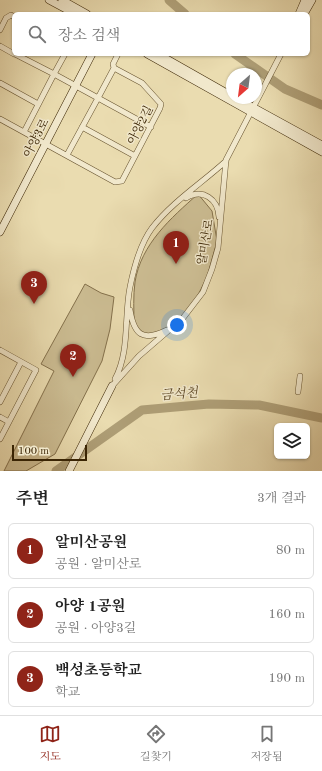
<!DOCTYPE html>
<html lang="ko">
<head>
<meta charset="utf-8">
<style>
  body { margin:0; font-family:"Old Standard TT","Noto Serif KR",serif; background:#f2f2f2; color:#222 }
  .controls { position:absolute; right:12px; bottom:12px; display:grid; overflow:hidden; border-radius:6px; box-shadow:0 1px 3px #0004 }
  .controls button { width:36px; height:36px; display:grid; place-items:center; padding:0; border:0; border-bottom:1px solid #e0e0e0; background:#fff; color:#222; font:20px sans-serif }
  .compass { position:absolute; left:226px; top:68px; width:36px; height:36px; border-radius:50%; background:#fff; box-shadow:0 1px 3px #0004; rotate:208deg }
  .scale { position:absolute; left:12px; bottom:10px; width:75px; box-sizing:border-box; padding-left:4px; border:2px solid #3b2504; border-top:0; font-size:11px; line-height:14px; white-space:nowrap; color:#3b2504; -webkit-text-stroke:3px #f1e8cc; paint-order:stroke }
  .you { position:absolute; left:177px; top:325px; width:14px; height:14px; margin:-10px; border:3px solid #fff; border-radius:50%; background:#1a73e8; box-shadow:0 0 0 6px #1a73e833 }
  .badge { display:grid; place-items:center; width:26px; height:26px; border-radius:50%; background:#8f2418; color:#fff; font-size:13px; font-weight:700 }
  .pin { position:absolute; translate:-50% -33px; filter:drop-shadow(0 1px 2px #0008) }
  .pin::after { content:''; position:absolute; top:21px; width:14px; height:12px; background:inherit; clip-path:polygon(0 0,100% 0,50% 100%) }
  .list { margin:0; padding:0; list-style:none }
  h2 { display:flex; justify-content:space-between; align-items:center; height:52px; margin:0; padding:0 16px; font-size:17px }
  h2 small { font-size:13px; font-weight:400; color:#767676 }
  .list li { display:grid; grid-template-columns:26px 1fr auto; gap:12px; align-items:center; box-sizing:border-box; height:56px; margin:0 8px 8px; padding:0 8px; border:1px solid #e0e0e0; border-radius:6px }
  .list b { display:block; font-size:15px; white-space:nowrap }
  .list p { margin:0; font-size:13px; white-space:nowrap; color:#767676 }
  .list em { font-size:13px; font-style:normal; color:#767676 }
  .icon { flex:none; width:22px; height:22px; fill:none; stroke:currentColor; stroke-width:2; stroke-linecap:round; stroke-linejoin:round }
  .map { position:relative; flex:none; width:322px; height:471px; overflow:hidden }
  .search { position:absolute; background:#fff; box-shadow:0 1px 3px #0004; left:12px; right:12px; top:12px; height:44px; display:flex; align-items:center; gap:10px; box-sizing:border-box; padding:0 14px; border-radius:6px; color:#767676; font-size:15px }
  .sheet { height:244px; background:#fff }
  nav { display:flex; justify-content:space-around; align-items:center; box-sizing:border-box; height:56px; border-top:1px solid #e0e0e0; background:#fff; font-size:11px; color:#767676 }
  nav a { display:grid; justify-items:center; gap:2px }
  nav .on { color:#8f2418 }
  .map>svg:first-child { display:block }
</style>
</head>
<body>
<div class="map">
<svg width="322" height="471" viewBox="0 0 322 471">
  <rect width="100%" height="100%" fill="#eadcb0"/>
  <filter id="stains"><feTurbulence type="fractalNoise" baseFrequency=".005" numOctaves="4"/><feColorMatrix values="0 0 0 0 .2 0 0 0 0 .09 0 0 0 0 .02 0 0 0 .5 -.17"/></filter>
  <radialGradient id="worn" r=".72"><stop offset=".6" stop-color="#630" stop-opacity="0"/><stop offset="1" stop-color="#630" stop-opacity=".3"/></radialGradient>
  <path fill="#ccbd93" stroke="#84714c" d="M198 194 212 211 217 241 207 277 194 303 162 335H145L134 325C134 311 133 296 135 282 141 244 171 218 198 194Z
    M85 284 101 293 114 297 110 329 102 361 55 454 26 471H4L54 371 41 364Z"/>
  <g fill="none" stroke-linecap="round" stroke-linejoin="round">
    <path stroke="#ae9e76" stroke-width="9" d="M169 0 185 14
      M235 54 285 89 322 105
      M56 471 142 410 209 404 259 405 322 418"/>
    <defs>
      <path id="street" d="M0 30 6 18 11 15 14 17
        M0 46 14 54
        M15 54 54 74 24 132
        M114 68 113 64 118 54
        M0 83 38 104
        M0 119 115 182 122 181 160 108 161 104 142 83 114 68 98 98 54 74 65 54
        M82 127 135 156
        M67 155 98 98 151 127
        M186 198C203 188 218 199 219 217
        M130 310C134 335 143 342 167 330
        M0 350 36 370 0 439
        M115 379C130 351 124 317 130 287 134 267 140 244 152 228 172 202 202 183 226 161
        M112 386 139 356 183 318 203 292 212 269 218 248 226 160 281 54
        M298 392 300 376
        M0 402 21 362
        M0 417 9 422"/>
      <path id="secondary" d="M49 0 75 14
        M62 0 87 14
        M299 14 305 0
        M304 14 312 0
        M147 54 322 152
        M158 54 232 96
        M236 98 322 145
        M0 232 92 54
        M69 471 112 386"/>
    </defs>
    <use href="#street" stroke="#67532f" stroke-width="6"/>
    <use href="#secondary" stroke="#3b2504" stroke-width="8"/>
    <use href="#street" stroke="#f1e8cc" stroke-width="5"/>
    <use href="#secondary" stroke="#f1e8cc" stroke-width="7"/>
  </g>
  <g text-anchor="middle" stroke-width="3" stroke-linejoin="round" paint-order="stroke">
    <g font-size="12" fill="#3b2504" stroke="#f1e8cc">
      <text transform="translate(140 125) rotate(-63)" y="4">아양2길</text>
      <text transform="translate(36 138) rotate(-63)" y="4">아양3로</text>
      <text transform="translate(205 242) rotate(-80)" y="4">알미산로</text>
    </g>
    <g font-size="13" font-style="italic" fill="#5e4926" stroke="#f1e8cc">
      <text transform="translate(179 393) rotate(-5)" y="5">금석천</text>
    </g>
  </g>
  <rect width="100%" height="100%" filter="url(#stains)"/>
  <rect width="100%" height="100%" fill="url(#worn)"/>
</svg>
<div class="controls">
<button><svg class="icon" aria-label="layers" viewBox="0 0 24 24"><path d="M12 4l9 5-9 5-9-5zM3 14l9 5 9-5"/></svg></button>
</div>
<svg class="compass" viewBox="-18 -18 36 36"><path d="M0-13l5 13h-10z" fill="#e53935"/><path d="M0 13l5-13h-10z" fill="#767676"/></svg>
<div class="scale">100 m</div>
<div class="you"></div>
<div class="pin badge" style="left:176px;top:264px">1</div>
<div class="pin badge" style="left:73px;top:377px">2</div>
<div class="pin badge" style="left:34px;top:304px">3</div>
<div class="search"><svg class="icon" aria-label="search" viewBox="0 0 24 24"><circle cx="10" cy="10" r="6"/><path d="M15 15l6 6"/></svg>장소 검색</div>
</div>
<section class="sheet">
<h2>주변<small>3개 결과</small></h2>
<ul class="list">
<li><span class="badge">1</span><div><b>알미산공원</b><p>공원 · 알미산로</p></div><em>80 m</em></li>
<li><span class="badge">2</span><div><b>아양 1공원</b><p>공원 · 아양3길</p></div><em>160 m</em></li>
<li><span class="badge">3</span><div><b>백성초등학교</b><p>학교</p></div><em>190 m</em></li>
</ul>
</section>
<nav>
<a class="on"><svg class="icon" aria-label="map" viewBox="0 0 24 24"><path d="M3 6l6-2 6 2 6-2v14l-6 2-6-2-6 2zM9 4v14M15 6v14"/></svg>지도</a>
<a><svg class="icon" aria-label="directions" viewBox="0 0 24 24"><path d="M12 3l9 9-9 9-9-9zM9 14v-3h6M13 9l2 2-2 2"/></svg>길찾기</a>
<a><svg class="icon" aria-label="saved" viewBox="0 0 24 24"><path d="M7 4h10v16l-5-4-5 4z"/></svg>저장됨</a>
</nav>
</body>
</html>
